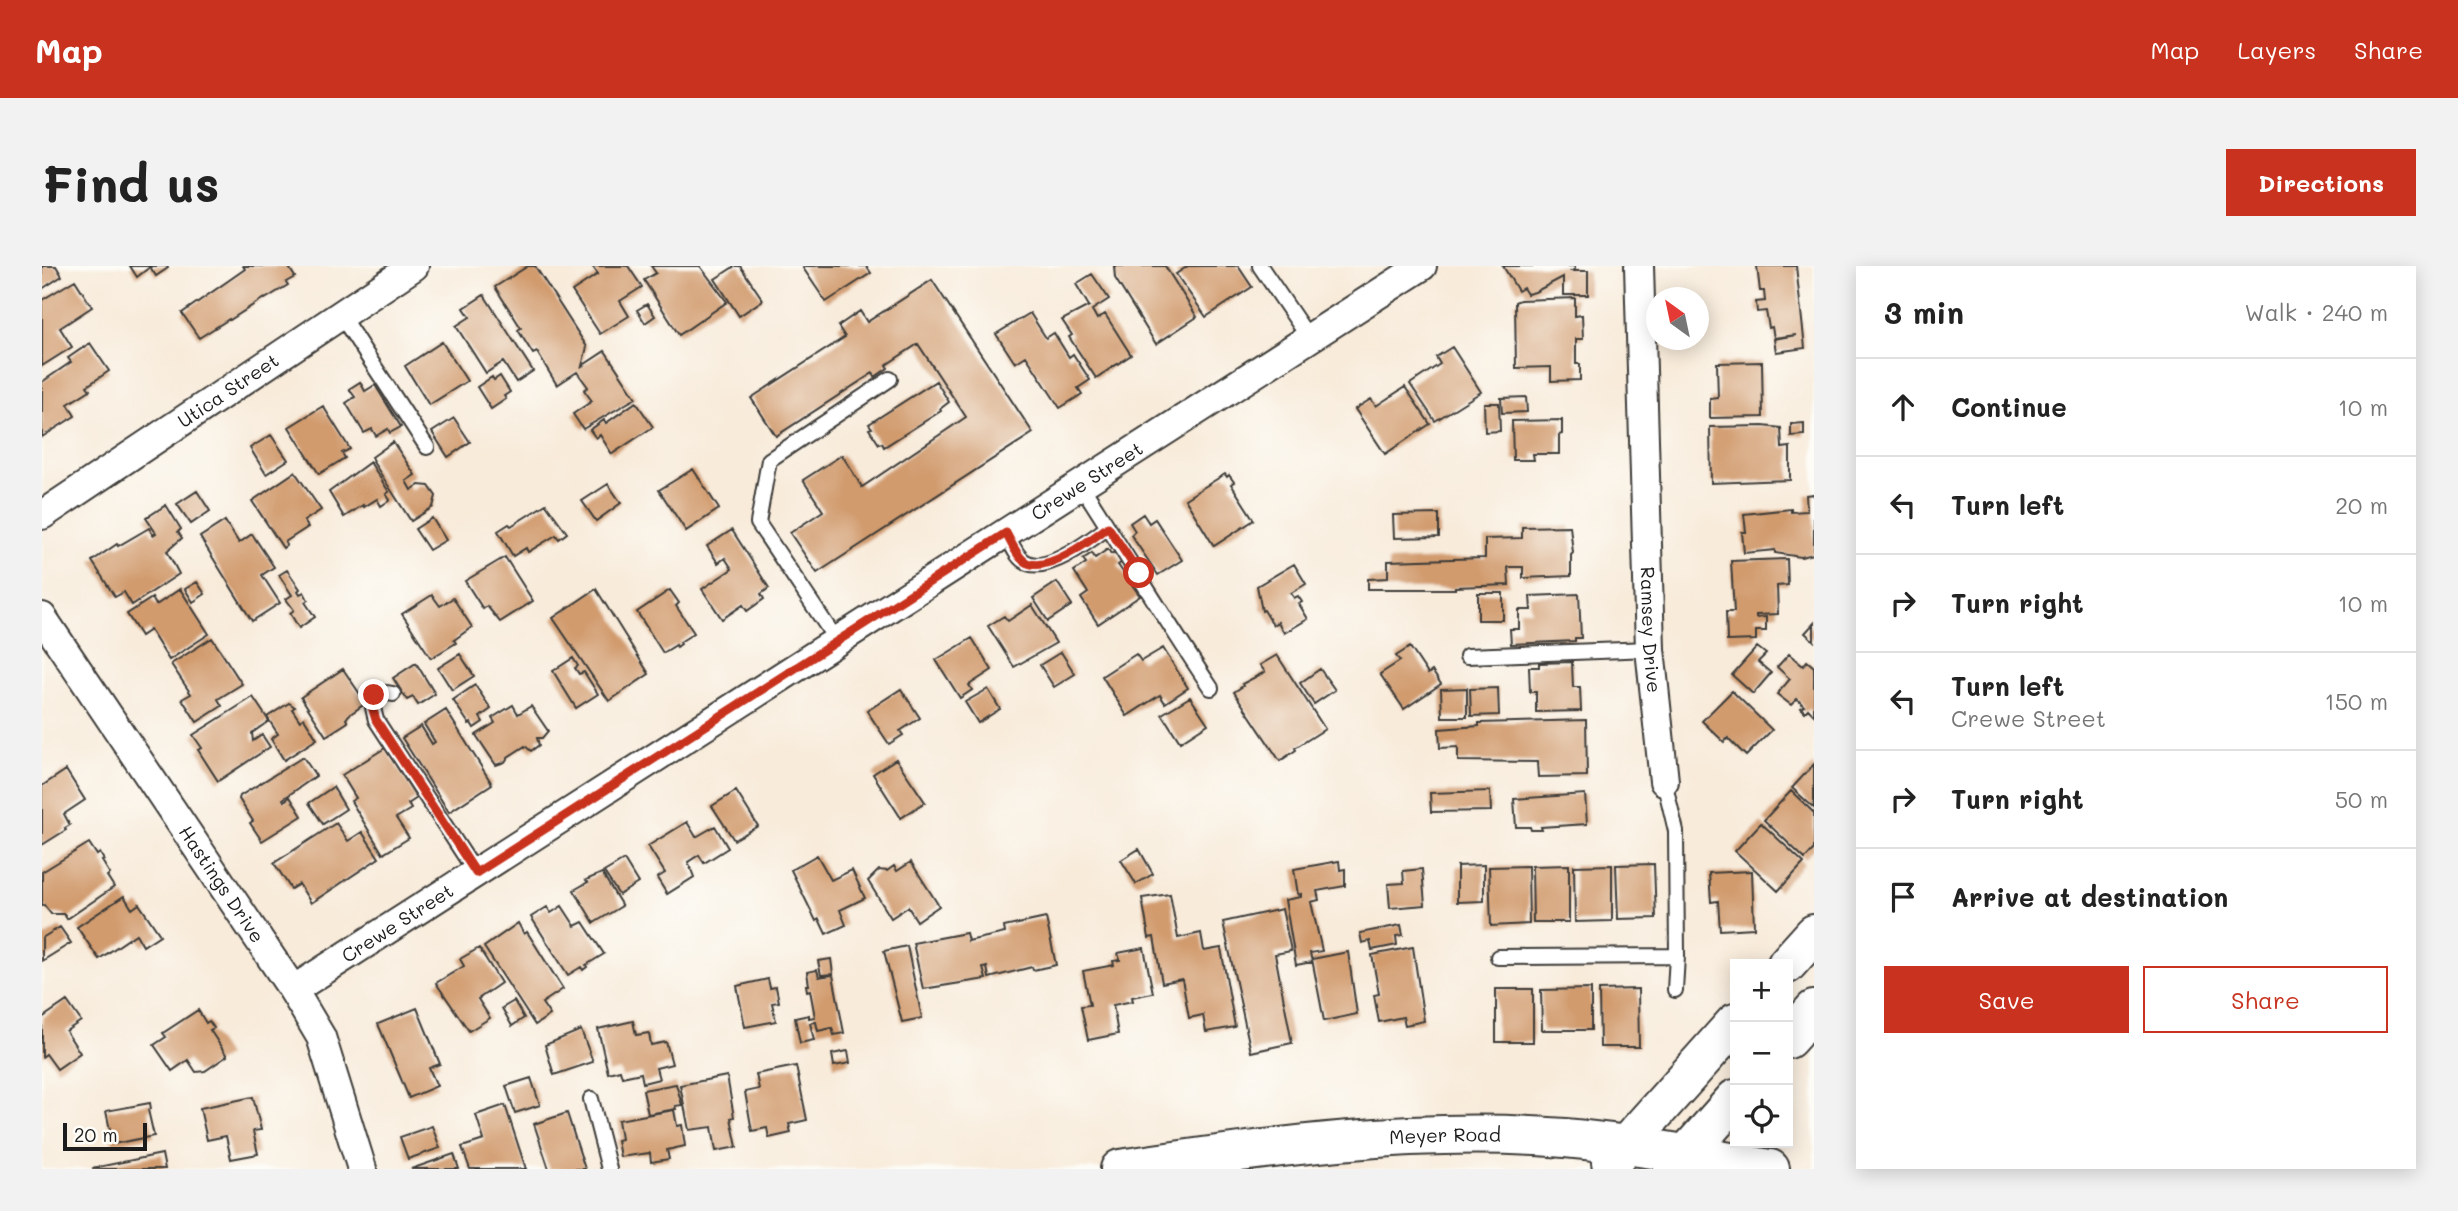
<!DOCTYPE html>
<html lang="en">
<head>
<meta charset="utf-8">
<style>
  body { margin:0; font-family:Mali,sans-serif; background:#f2f2f2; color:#222 }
  .controls { position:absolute; right:21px; bottom:21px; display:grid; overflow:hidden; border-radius:0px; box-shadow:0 4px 18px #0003 }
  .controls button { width:63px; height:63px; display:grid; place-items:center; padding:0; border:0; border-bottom:2px solid #e0e0e0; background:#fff; color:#222; font:35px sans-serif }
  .compass { position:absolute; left:1604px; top:21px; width:63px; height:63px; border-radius:50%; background:#fff; box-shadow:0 4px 18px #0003; rotate:327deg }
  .scale { position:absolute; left:21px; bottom:18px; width:84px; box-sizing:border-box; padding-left:7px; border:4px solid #1c1c1c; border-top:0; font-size:19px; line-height:24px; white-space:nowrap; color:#1c1c1c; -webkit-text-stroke:5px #fdfcf7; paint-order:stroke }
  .stop { position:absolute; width:21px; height:21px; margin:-16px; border:5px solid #c8321e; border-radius:50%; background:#fff }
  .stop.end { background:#c8321e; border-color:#fff; box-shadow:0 2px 7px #0008 }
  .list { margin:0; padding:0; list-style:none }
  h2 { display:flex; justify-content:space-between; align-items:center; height:91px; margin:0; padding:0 28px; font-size:30px }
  h2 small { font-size:23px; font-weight:400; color:#767676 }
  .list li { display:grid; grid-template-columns:46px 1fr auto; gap:21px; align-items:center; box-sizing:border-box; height:98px; padding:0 28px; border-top:2px solid #e0e0e0 }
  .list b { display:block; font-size:26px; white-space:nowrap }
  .list p { margin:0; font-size:23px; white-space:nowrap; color:#767676 }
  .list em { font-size:23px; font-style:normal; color:#767676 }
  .actions { display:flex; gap:14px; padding:21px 28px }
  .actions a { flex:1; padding:16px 0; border:2px solid #c8321e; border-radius:0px; text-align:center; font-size:24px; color:#c8321e }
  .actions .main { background:#c8321e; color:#fff }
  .icon { flex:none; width:38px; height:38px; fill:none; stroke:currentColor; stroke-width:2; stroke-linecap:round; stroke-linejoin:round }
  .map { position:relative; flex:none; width:1772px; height:903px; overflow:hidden; border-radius:0px }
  header { display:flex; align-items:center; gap:42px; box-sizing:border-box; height:98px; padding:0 35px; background:#c8321e; color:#fff }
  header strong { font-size:33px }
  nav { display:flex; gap:38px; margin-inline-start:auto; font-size:24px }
  .intro { display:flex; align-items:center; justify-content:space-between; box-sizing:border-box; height:168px; padding:0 42px }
  h1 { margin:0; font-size:49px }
  .button { padding:18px 32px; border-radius:0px; background:#c8321e; color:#fff; font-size:24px; font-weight:700 }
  main { display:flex; gap:42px; padding:0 42px }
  aside { flex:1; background:#fff; border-radius:0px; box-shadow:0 4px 18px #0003 }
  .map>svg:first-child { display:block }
</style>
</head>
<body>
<header>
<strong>Map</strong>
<nav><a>Map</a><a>Layers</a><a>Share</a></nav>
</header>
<div class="intro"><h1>Find us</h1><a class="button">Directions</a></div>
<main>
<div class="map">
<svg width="1772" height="903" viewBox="0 0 1772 903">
  <rect width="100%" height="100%" fill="#fdfcf7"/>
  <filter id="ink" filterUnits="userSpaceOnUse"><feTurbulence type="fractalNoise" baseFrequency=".0143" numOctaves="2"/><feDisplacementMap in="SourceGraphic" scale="14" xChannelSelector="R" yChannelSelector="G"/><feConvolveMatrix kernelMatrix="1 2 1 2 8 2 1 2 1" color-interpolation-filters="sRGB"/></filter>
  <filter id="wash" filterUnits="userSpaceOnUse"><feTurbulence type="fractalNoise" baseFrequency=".00686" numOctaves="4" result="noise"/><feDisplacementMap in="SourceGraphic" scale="28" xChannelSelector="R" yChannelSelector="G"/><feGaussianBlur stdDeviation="1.57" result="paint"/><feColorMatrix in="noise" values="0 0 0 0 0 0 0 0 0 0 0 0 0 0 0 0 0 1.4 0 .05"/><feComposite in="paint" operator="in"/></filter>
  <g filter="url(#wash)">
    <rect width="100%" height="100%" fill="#f8ebda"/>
    <g id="blocks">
      <path fill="#d19b6e" d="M0 0H14L20 10 0 23Z
        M88 0H125L126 2 114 10 108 1 95 11Z
        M201 0H246L253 11 244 16 246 19 223 33 222 32 188 54 187 53 157 72 140 47 203 3Z
        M486 0H493L545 81 540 100 563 85 594 132 541 163 531 148 550 135 542 124 546 121 535 106 515 119 495 86 491 88 476 64 479 62 453 21Z
        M550 0H586L600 21 578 35 587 50 558 68 530 25 556 8Z
        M609 0H658L685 36 637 69 602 14 614 7Z
        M693 0H698L721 34 697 50 673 13Z
        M764 0H824L829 7 784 36 761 2Z
        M1072 0H1123L1155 51 1114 78 1073 12Z
        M1146 0H1196L1210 21 1164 51 1134 8Z
        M1461 0H1532L1533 3 1530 5H1546V29H1521V11L1493 26 1485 28 1481 22 1476 25Z
        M1715 0H1754L1763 82 1734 86 1732 73 1754 69 1732 72 1730 61 1727 62 1724 45 1715 46 1714 36 1723 35 1722 25H1718Z
        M1050 8 1067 33 1050 44 1055 53 1063 48 1089 89 1054 112 1027 71 1030 69 1020 54 1047 40 1034 18Z
        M33 14 50 41 18 62 30 81 0 100V34Z
        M890 14 991 167 775 307 748 267 781 245 761 214 800 189 820 221 924 151 876 78 844 99 846 102 833 111 831 107 734 170 709 132 803 71 796 60 818 45 825 56Z
        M442 29 491 105 474 116 461 96 444 107 414 60 428 51 422 42Z
        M1533 32V50L1540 49 1541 73H1534V98H1538V114L1509 115V101L1474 102 1473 36 1478 34Z
        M605 38 613 50 603 57 595 44Z
        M988 47 1004 72 1012 67 1027 91 1031 88 1048 114 1036 122 1040 128 1018 142 984 90 973 97 954 68Z
        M400 76 425 115 387 139 363 100Z
        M48 77 67 105 45 120 48 124 26 138 33 150 0 171V116L29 96 26 92Z
        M1410 81 1439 126 1393 155 1368 118 1398 98 1394 91Z
        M1720 96 1721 151 1668 152V133L1676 132 1675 97Z
        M458 110 468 126 462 130 464 133 449 143 435 121 450 111 452 114Z
        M894 115 907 136 898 143 899 145 842 181 840 177 837 178 827 163 830 162 827 158Z
        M318 116 323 125 333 119 359 161 348 167 346 163 334 170 330 163 322 167 304 137 313 131 307 123Z
        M1363 121 1388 158 1343 188 1313 143 1329 133 1334 140Z
        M1484 131 1485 146 1460 147 1459 132Z
        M594 136 611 161 570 188 558 169 554 172 548 164 562 154 564 157Z
        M1442 137H1457L1458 165 1443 166Z
        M281 140 308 183 300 187 303 192 277 208 247 161Z
        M412 152 428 176 406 191 390 166Z
        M1520 154V168L1517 169V188H1491L1492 194H1471L1470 155Z
        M1762 157V169L1749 170V158Z
        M1721 160 1739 162 1740 182 1748 181V214L1669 217 1668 161Z
        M229 169 246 194 224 208 208 182Z
        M351 176 373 209 364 215 369 224 377 219 387 220 394 230 391 241 369 255 331 196 332 195 330 191Z
        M328 196 347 226 344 228 348 234 339 240 335 233 322 241 321 239 302 251 287 226Z
        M651 203 677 243 644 265 617 224Z
        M253 206 279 244 262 255 266 261 243 276 245 279 241 282 210 235Z
        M1183 208 1185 211 1187 209 1192 216 1189 218 1212 254 1172 280 1143 233Z
        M566 218 579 237 554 255 540 235Z
        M155 225 168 245 149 258 135 238Z
        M1772 228V288L1759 291 1733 287V284L1702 287 1700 266H1704L1702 248 1749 243V246L1765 245 1764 229Z
        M504 238 525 267 517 273 514 269 486 286 484 282 471 290 456 265 467 258 469 260Z
        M124 239 139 263 136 266 140 272 125 285 137 308 90 339 82 326 73 331 50 295 75 278 76 280 107 262 111 269 114 267 104 252Z
        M1101 248 1107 257 1113 253 1140 294 1116 309 1089 269 1093 265 1088 257Z
        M1397 248V271L1352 272 1351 249Z
        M390 252 404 274 387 284 373 263Z
        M183 255 197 277 210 268 232 301 220 309 238 337 210 355 158 271Z
        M1528 260 1531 287 1529 289V310L1481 312V301H1466L1467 319 1413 321V323H1326V313L1346 312V295L1443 292V273L1480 272V261Z
        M690 264 727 322 719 328 722 333 705 345 701 339 680 353 660 323 690 303 683 292 676 297 665 280Z
        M1066 283 1069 288 1073 286 1080 296 1076 299 1098 330 1056 358 1039 332 1046 327 1032 305 1044 297 1041 293 1050 287 1053 292Z
        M463 291 491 335 458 356 445 340 441 343 423 315Z
        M1745 293 1746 319 1735 320 1736 348 1714 349V352L1724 351V365H1714V374L1685 375 1684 346H1692L1689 295Z
        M1252 298 1264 318 1249 327 1252 332 1256 330 1260 336 1257 338 1266 353 1242 367 1236 356 1231 359 1222 344 1220 345 1215 320Z
        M245 304 258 323 256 325 258 328 262 326 266 334 263 336 273 351 257 362 248 347 252 344 244 333 250 329 237 309Z
        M155 316 163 328 151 336 143 323Z
        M1015 316 1030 339 1006 355 991 332Z
        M138 323 167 368 127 394 108 364 99 370 85 348 110 332 114 339Z
        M554 323 607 408 567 435 511 352Z
        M628 324 637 337 634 340 652 367 638 376 639 378 635 381 634 379 621 387 595 346Z
        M1436 327H1461V354H1436Z
        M1537 328 1539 372H1533V375L1469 378 1468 363H1477V344H1489L1488 330Z
        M390 329 398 340 411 332 430 361 412 374 414 377 389 392 360 348Z
        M990 339 1014 377 972 401 946 360 962 350 966 355Z
        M1772 357V375L1763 367Z
        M170 372 200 418 176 433 180 440 155 456 140 433 149 428 129 398Z
        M930 372 950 404 927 419 930 424 918 432 894 394Z
        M1368 381 1386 408 1390 405 1399 418 1362 443 1338 408 1358 395 1354 390Z
        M1715 381 1724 388 1716 396 1729 407 1711 428 1690 409Z
        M1121 382 1146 422 1123 437 1118 429 1085 450 1060 410 1094 388 1099 395Z
        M1019 386 1033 408 1012 421 998 399Z
        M418 388 432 410 410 424 396 402Z
        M1747 388 1761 400 1765 395 1772 401V449L1766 443 1763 446 1759 442 1762 440 1755 433 1749 439 1735 428 1748 413 1735 401Z
        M1235 389 1283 463 1253 482 1254 484 1238 495 1192 426 1201 420 1200 418 1223 406 1218 399Z
        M531 392 536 400 533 402 537 408 542 406 556 428 534 442 511 405Z
        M1530 396 1531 421H1538L1539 445 1494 446V426H1488L1487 401H1497V397Z
        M374 397 393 428 376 439 371 431 365 434 351 412Z
        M301 403 324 437 307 449 304 453 306 456 284 470 259 431Z
        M1278 403 1293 424 1272 438 1258 417Z
        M433 419 449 443 438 451 441 456 432 462 429 457 427 458 411 434Z
        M1425 422V451H1400L1399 423Z
        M1456 422 1457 449 1429 450 1428 423Z
        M859 423 878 452 858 465 861 469 847 478 825 445Z
        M946 423 958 443 936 457 923 436Z
        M1690 425 1730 464 1704 490 1686 472 1682 476 1660 455Z
        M211 431 227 455 210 467 211 475 220 469 228 481 176 515 156 484 160 482 151 469Z
        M1148 431 1166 458 1138 476 1120 448Z
        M247 437 253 441 250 443 258 455 262 452 275 473 242 494 229 473 236 468 225 451Z
        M471 439 476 448 489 440 506 465 500 472H495L497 479 489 485 483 480 466 491 463 496 454 499 434 469 453 457 450 452Z
        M404 444 450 518 407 546 360 472 379 460 390 478 393 476 382 458Z
        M1544 454 1545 510 1496 511 1495 496 1416 495V481L1398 482 1397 463 1437 460V457Z
        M343 482 375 532 366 538 369 543 354 552 367 572 341 588 309 535 314 532 300 509Z
        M261 491 274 510 241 533 242 535 248 531 260 550 220 575 208 557 211 555 197 533 198 530Z
        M854 493 883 536 859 552 831 508Z
        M1772 498V542L1750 522Z
        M24 504 43 534 22 548 28 559 23 562 24 564 0 579V520Z
        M291 521 304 543 281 558 267 537Z
        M694 525 716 560 692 574 670 540Z
        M1448 525 1449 545 1389 546 1388 527Z
        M1749 525 1772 547V583L1763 593 1722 554Z
        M1543 528 1545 558 1499 561 1500 564H1489L1488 561H1474L1472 533Z
        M645 556 654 571 673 560 686 582 662 597 657 589 646 596 652 611 625 628 615 612 623 607 606 580Z
        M294 557 306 575 320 566 337 592 269 637 257 618 249 623 232 597Z
        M1719 557 1762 597 1736 625 1693 585Z
        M47 577 55 589 58 587 62 594 60 595 68 608 65 610 72 621 25 653 22 648H9L2 639 0 640V606Z
        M1097 583 1111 608 1094 618 1079 594Z
        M775 589 789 614 810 604 823 632 798 644 804 659 784 668 777 653 774 655 749 604Z
        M582 594 596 617 577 629 562 606Z
        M1297 595 1298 604 1303 603V620L1275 625 1277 634 1269 636 1280 685 1268 687 1270 696 1254 699 1243 634 1259 631V628L1256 629 1252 603Z
        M869 596 897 640 875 655 866 641 849 652 826 615 837 604 845 605 852 600 855 605Z
        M1612 598 1614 652 1576 653 1574 599Z
        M1442 599V635L1415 636V600Z
        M1527 599V656H1491L1490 600Z
        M1570 599V655L1533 656 1532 600Z
        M1486 600 1487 658 1449 660 1447 601Z
        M1380 603 1383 639 1348 642 1346 618 1362 617 1361 605Z
        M1710 605 1712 662 1678 664 1676 635 1669 636 1667 607Z
        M560 607 580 640 552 657 532 624 546 616 544 614Z
        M1128 628 1136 672 1159 667 1162 685 1179 682 1193 761 1164 766 1161 749 1147 752 1140 713 1120 717 1112 671 1107 672 1100 632Z
        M82 630 90 643 97 638 118 669 101 680 94 668 57 693 35 661Z
        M520 640 533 660 541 656 562 688 544 699 545 701 541 704 539 701 526 709 489 651 505 641 509 647Z
        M1240 643 1249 685 1233 688 1250 777 1209 786 1181 656Z
        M1004 652 1014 699 991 704 990 701 947 712 945 701 941 702 944 713 881 723 871 677 924 667 926 675 963 667 962 661Z
        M476 657 482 668 485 666 521 723 500 737 508 749 493 759 442 681Z
        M1359 659 1361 669 1354 670 1355 679 1330 684 1328 675 1320 677 1318 667Z
        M18 661 29 677 0 695V672Z
        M865 680 880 752 860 756 842 685Z
        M1371 681 1382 755 1363 759 1361 751 1337 756 1332 729 1337 728 1330 689Z
        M437 682 459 717 436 733 448 752 427 765 394 717 422 700 418 693Z
        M1102 682 1111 727 1090 731 1091 735 1071 739 1076 768 1046 774 1039 740 1048 739 1041 705 1072 699 1071 695 1078 694 1076 687Z
        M1306 686 1315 748 1282 755 1270 693Z
        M789 693 791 708 779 709 776 695Z
        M775 704 777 711 791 709 802 767 792 769 790 762 776 765 774 756 768 757 772 774 758 777 753 752 767 749V752L773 751 768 724 765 725 764 719H767L765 706Z
        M726 713 728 722 734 721 737 736 730 737 734 755 703 761 695 720Z
        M1454 723H1491V776H1454Z
        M1549 723V764H1500L1499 724Z
        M1596 723 1597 781H1558L1557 724Z
        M25 735 39 755 24 765 38 787 15 803 4 788 0 791V752Z
        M472 735 482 752 470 760 460 742Z
        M375 742 398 798 387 802 395 820 367 832 336 758Z
        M156 744 164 757 167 755 172 762 168 764 185 790 163 805 154 806 146 794 130 805 112 779 124 771 121 767Z
        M591 755 594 769 607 767 609 779 624 776 630 798 614 802 617 813 601 817 599 807 580 811 578 804 566 807 556 763Z
        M539 764 551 796 512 809 503 779Z
        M806 785 808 797 792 800 790 788Z
        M754 800 765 854 747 858 749 867 727 872 725 862 710 865 703 826 717 823 714 808Z
        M685 810 692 851 689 852 695 881 674 885 670 861 647 864 638 819Z
        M489 812 498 839 473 847 464 820Z
        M634 818 640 839 633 840 634 843 606 848 601 824Z
        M211 831 219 864 211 865 216 888 189 893 184 870 165 874 158 842Z
        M108 837 109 843 106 844 112 870 71 878 64 845Z
        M463 839 484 903H428L420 881 442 874 434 849Z
        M632 844 635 860 640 859 643 880 625 884 627 893 609 896 608 887 578 891 575 874 579 873 576 854Z
        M525 847 543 903H507L492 858Z
        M390 860 398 882 366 893 358 871Z
        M120 888 123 903H51V902Z
        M412 888 417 903H369Z"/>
    </g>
  </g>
  <g filter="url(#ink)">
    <use href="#blocks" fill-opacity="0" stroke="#3d3b38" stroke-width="2"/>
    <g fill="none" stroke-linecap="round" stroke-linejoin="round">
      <defs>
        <path id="lane" d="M1218 0 1267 72
          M298 48 385 181
          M1039 219C1083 287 1124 355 1169 422
          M964 267C969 276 973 289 982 295 1002 310 1049 274 1066 261
          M795 375 716 257 727 194 848 113
          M1425 390 1608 383
          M351 428C326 423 329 435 334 454L434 607
          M1622 515 1634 565 1635 690 1633 724
          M1456 691 1635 690
          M549 833 567 903"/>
        <g id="street">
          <path id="s1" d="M1597 0 1608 383 1622 515"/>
          <path id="s2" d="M0 249 372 0"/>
          <path id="s3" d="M0 351 251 724 279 771 320 903"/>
          <path id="s4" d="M251 724 1380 0"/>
        </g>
        <g id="secondary">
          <path d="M1745 698 1772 668"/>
          <path d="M1746 773 1772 744"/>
          <path d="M1569 896 1693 757"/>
          <path id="s5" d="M1078 903C1224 881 1374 860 1523 872 1591 878 1660 891 1728 903"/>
          <path d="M1631 903 1693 833"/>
        </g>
      </defs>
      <use href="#lane" stroke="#3d3b38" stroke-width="18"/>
      <use href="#street" stroke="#3d3b38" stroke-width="32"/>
      <use href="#secondary" stroke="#3d3b38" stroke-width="42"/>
      <use href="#lane" stroke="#fff" stroke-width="14"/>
      <use href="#street" stroke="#fff" stroke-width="28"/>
      <use href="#secondary" stroke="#fff" stroke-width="38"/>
    </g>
  </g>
  <g fill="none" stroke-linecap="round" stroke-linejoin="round" filter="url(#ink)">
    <path stroke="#c8321e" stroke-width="9" d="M332 429 329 437 334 454 434 607 964 267C969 276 974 289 982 295 1002 310 1049 274 1066 261L1097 307"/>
  </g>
  <g text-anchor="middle" stroke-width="5" stroke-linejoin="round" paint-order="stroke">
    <g font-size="19" fill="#1c1c1c" stroke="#fdfcf7">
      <text dy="7" stroke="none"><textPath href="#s2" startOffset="224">Utica Street</textPath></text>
      <text dy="7" stroke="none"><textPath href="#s4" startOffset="943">Crewe Street</textPath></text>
      <text dy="7" stroke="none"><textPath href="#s1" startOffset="364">Ramsey Drive</textPath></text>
      <text dy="7" stroke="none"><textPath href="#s3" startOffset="322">Hastings Drive</textPath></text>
      <text dy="7" stroke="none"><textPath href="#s4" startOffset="124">Crewe Street</textPath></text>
      <text dy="7" stroke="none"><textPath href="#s5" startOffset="327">Meyer Road</textPath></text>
    </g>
  </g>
</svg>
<div class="controls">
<button>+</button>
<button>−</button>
<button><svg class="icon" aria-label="locate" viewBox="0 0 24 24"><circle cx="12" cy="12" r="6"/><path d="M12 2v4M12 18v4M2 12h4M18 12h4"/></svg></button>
</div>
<svg class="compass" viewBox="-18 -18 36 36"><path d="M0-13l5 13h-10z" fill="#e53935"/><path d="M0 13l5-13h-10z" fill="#767676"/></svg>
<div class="scale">20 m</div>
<div class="stop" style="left:1097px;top:307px"></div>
<div class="stop end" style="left:332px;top:429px"></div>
</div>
<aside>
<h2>3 min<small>Walk · 240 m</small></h2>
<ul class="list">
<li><svg class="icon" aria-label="ahead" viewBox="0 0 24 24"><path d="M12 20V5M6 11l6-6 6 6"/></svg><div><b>Continue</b></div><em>10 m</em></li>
<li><svg class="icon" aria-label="left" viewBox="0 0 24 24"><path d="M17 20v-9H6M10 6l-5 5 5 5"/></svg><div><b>Turn left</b></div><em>20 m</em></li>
<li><svg class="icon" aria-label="right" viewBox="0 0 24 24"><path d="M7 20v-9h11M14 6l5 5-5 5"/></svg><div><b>Turn right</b></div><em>10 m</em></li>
<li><svg class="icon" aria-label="left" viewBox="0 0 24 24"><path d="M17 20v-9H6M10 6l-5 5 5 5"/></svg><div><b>Turn left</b><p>Crewe Street</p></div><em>150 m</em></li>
<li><svg class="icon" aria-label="right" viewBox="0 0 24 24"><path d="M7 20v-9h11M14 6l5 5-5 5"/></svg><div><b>Turn right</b></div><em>50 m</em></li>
<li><svg class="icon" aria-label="arrive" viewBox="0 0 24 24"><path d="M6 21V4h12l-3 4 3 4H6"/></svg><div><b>Arrive at destination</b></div></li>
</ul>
<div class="actions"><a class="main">Save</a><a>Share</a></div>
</aside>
</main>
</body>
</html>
